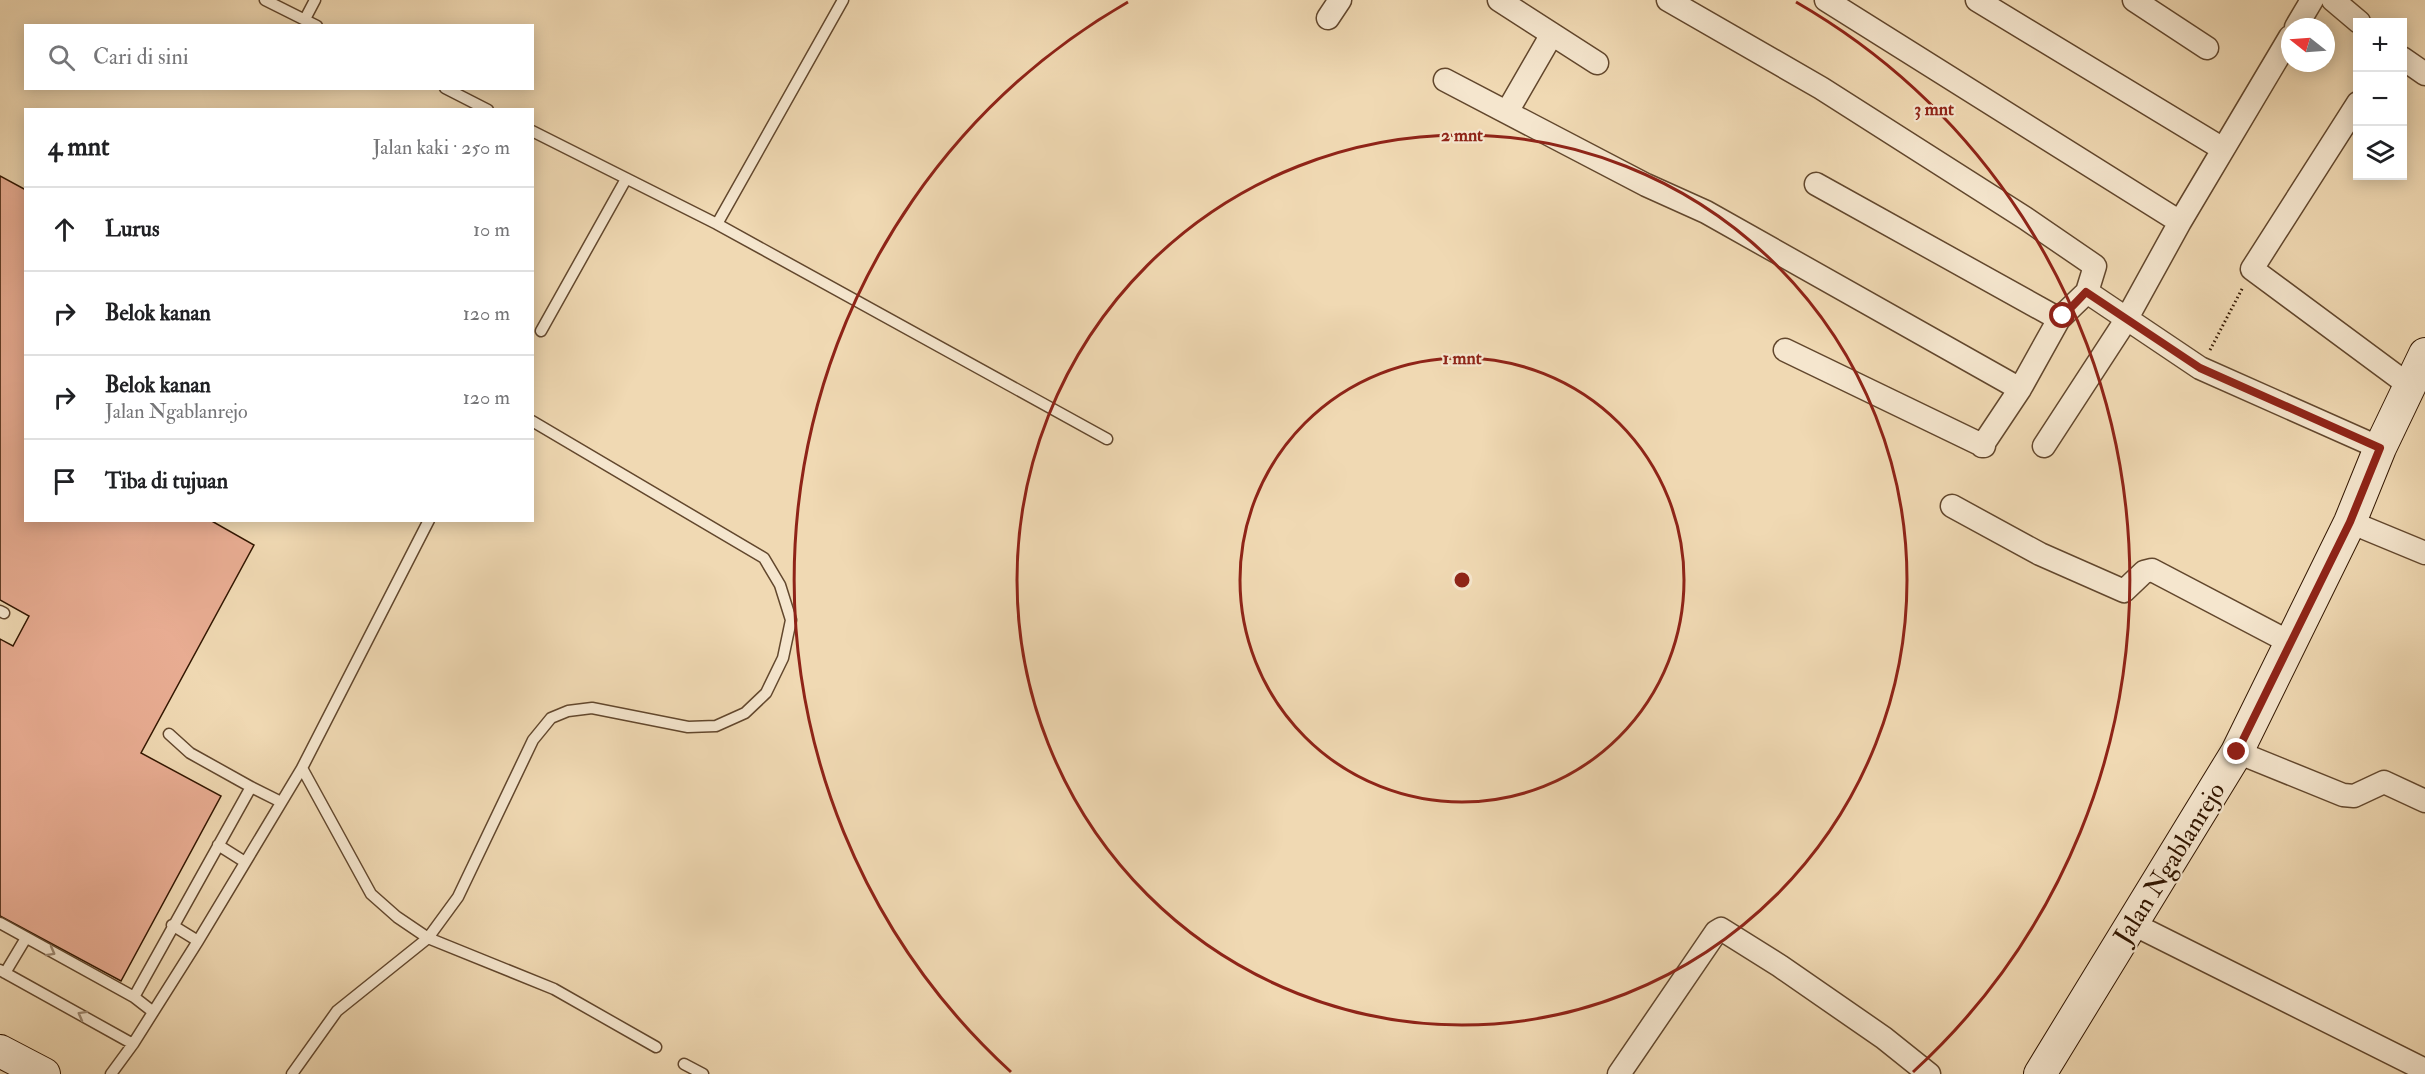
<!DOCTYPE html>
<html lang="id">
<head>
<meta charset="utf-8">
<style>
  body { margin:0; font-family:"IM FELL Double Pica",serif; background:#f6f6f6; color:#202124 }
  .controls { position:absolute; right:18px; top:18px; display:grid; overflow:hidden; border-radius:0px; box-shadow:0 3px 15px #0003 }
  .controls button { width:54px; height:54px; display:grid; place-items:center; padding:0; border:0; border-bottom:2px solid #e0e0e0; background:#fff; color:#202124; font:30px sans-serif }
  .compass { position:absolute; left:2281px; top:18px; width:54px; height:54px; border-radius:50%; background:#fff; box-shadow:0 3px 15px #0003; rotate:287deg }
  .stop { position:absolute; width:18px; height:18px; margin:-14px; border:4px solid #8f2418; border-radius:50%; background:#fff }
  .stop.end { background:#8f2418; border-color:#fff; box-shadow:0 2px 6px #0008 }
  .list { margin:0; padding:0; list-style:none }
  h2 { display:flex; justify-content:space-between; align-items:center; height:78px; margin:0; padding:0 24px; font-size:26px }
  h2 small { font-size:20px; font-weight:400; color:#757577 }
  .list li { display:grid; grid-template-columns:39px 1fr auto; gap:18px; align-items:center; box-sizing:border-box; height:84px; padding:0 24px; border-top:2px solid #e0e0e0 }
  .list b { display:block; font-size:22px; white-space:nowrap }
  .list p { margin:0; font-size:20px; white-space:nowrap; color:#757577 }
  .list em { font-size:20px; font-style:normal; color:#757577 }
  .icon { flex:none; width:33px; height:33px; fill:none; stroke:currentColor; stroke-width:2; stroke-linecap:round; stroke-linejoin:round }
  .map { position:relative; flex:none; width:2425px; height:1074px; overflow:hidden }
  .search { position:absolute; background:#fff; box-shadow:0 3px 15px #0003; left:24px; top:24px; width:510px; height:66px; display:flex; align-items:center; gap:15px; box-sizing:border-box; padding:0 21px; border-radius:0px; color:#757577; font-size:22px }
  .panel { position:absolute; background:#fff; box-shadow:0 3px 15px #0003; left:24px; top:108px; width:510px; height:414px; border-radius:0px }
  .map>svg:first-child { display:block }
</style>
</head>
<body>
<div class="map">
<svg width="2425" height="1074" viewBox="0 0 2425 1074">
  <rect width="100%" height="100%" fill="#f0d9b3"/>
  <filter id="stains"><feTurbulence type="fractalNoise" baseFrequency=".00333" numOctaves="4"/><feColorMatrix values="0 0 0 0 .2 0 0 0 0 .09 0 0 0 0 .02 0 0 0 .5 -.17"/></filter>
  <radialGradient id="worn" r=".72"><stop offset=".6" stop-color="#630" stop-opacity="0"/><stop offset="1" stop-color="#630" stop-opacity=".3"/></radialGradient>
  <path fill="#e9ad93" stroke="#321600" stroke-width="1.5" d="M0 176 26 190V520H210L254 545 141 753 221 796 121 981 0 916V639L13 646 29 616 0 600Z"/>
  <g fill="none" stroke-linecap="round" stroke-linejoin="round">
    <defs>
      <path id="lane" d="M265 0 317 26
        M305 19 315 0
        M445 88 488 110
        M532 131 717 224 1107 439
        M717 224 843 0
        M541 331 626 179
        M0 611 4 613
        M169 734 190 753 251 787
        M302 768 429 520
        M218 845 245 862
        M0 923 134 997 152 1011
        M172 925 198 941
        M0 970 133 1044
        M5 973 26 938
        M134 997 251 787 281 802
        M684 1064 703 1074
        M111 1074 133 1044 198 941 302 768 371 894 397 917 428 938 554 989 656 1047
        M292 1074 337 1011 428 938 458 897 533 740 551 718 568 711 592 708 688 727 716 726 745 713 766 693 783 658 791 620 780 585 764 558 532 421"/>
      <path id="street" d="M1499 0 1597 63
        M1668 0 1821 88 2025 218 2095 266 2087 292 2200 368 2380 448
        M1826 0 2180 222
        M1977 0 2223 149
        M2134 0 2207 48
        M2333 0 2359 22
        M1328 18 1340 0
        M2296 27 2312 0
        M2402 58 2425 74
        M1445 80 1646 185 1706 212 2020 389
        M2358 103 2252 269 2410 386
        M1507 112 1552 34
        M1816 184 2059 319 2087 292
        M1785 350 1984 446
        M1982 446 2020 389 2059 319
        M2044 446 2126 320 2180 222 2290 37
        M1952 506 2040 554 2124 591 2144 572 2152 570 2291 643
        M2350 522 2425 553
        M2237 752 2343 795 2354 796 2384 782 2425 801
        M2131 923 2425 1070
        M1619 1074 1716 932 1721 929 1780 966 1884 1038 1929 1074"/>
      <path id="secondary" d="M0 1051 44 1074
        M2040 1074 2237 752 2350 522 2380 448 2425 354"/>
    </defs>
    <use href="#lane" stroke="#62472d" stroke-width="13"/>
    <use href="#street" stroke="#62472d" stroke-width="25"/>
    <use href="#secondary" stroke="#321600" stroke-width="34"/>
    <path stroke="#321600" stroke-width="3" stroke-dasharray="1.5 3" stroke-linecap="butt" d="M2210 350 2243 287"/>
    <use href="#lane" stroke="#f5e6ce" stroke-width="10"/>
    <use href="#street" stroke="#f5e6ce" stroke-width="22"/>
    <use href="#secondary" stroke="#f5e6ce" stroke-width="32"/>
  </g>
  <defs><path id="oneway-chevron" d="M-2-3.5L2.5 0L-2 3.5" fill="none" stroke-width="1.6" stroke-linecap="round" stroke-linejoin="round" transform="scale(1.5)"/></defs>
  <g stroke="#9d8871">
    <use href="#oneway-chevron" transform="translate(51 952) rotate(29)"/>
    <use href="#oneway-chevron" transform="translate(82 1015) rotate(-151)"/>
  </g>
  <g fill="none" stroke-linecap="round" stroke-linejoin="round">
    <path stroke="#8f2418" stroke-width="8" d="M2063 316 2086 292 2200 368 2380 448 2350 522 2237 752"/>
  </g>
  <g fill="none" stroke="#8f2418" stroke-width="3">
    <circle cx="1462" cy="580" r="222"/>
    <circle cx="1462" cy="580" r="445"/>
    <path d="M1011 1072A667 667 0 0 1 1128 2M1796 2A667 667 0 0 1 1913 1072"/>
  </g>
  <g text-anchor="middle" stroke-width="4.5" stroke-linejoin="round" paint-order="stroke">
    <g font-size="26" fill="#321600" stroke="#f5e6ce">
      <text transform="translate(2169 863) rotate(-58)" y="9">Jalan Ngablanrejo</text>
    </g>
  </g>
  <circle cx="1462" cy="580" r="9" fill="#8f2418" stroke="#f5e6ce" stroke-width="3"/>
  <g font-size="18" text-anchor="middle" font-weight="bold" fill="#8f2418" stroke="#f5e6ce" stroke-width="4.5" stroke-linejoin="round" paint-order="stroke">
    <text x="1934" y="115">3 mnt</text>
    <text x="1462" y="141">2 mnt</text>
    <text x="1462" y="364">1 mnt</text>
  </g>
  <rect width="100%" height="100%" filter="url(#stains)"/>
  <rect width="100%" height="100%" fill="url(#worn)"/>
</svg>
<div class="controls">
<button>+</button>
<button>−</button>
<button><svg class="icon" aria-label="layers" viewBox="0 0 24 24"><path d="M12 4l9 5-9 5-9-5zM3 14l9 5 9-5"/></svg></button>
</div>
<svg class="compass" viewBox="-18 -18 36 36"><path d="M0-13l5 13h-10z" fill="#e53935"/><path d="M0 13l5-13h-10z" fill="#757577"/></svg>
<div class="stop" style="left:2063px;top:316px"></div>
<div class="stop end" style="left:2237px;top:752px"></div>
<div class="search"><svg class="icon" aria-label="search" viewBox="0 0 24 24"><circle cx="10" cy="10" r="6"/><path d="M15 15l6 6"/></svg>Cari di sini</div>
<section class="panel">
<h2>4 mnt<small>Jalan kaki · 250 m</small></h2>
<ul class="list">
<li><svg class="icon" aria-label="ahead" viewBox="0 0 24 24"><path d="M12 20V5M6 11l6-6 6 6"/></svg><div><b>Lurus</b></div><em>10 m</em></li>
<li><svg class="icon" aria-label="right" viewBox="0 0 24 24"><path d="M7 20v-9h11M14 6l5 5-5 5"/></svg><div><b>Belok kanan</b></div><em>120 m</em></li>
<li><svg class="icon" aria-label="right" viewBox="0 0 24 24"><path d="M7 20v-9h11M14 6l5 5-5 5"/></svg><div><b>Belok kanan</b><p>Jalan Ngablanrejo</p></div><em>120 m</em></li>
<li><svg class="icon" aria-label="arrive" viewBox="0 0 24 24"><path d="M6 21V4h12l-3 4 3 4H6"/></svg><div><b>Tiba di tujuan</b></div></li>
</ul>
</section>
</div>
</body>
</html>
